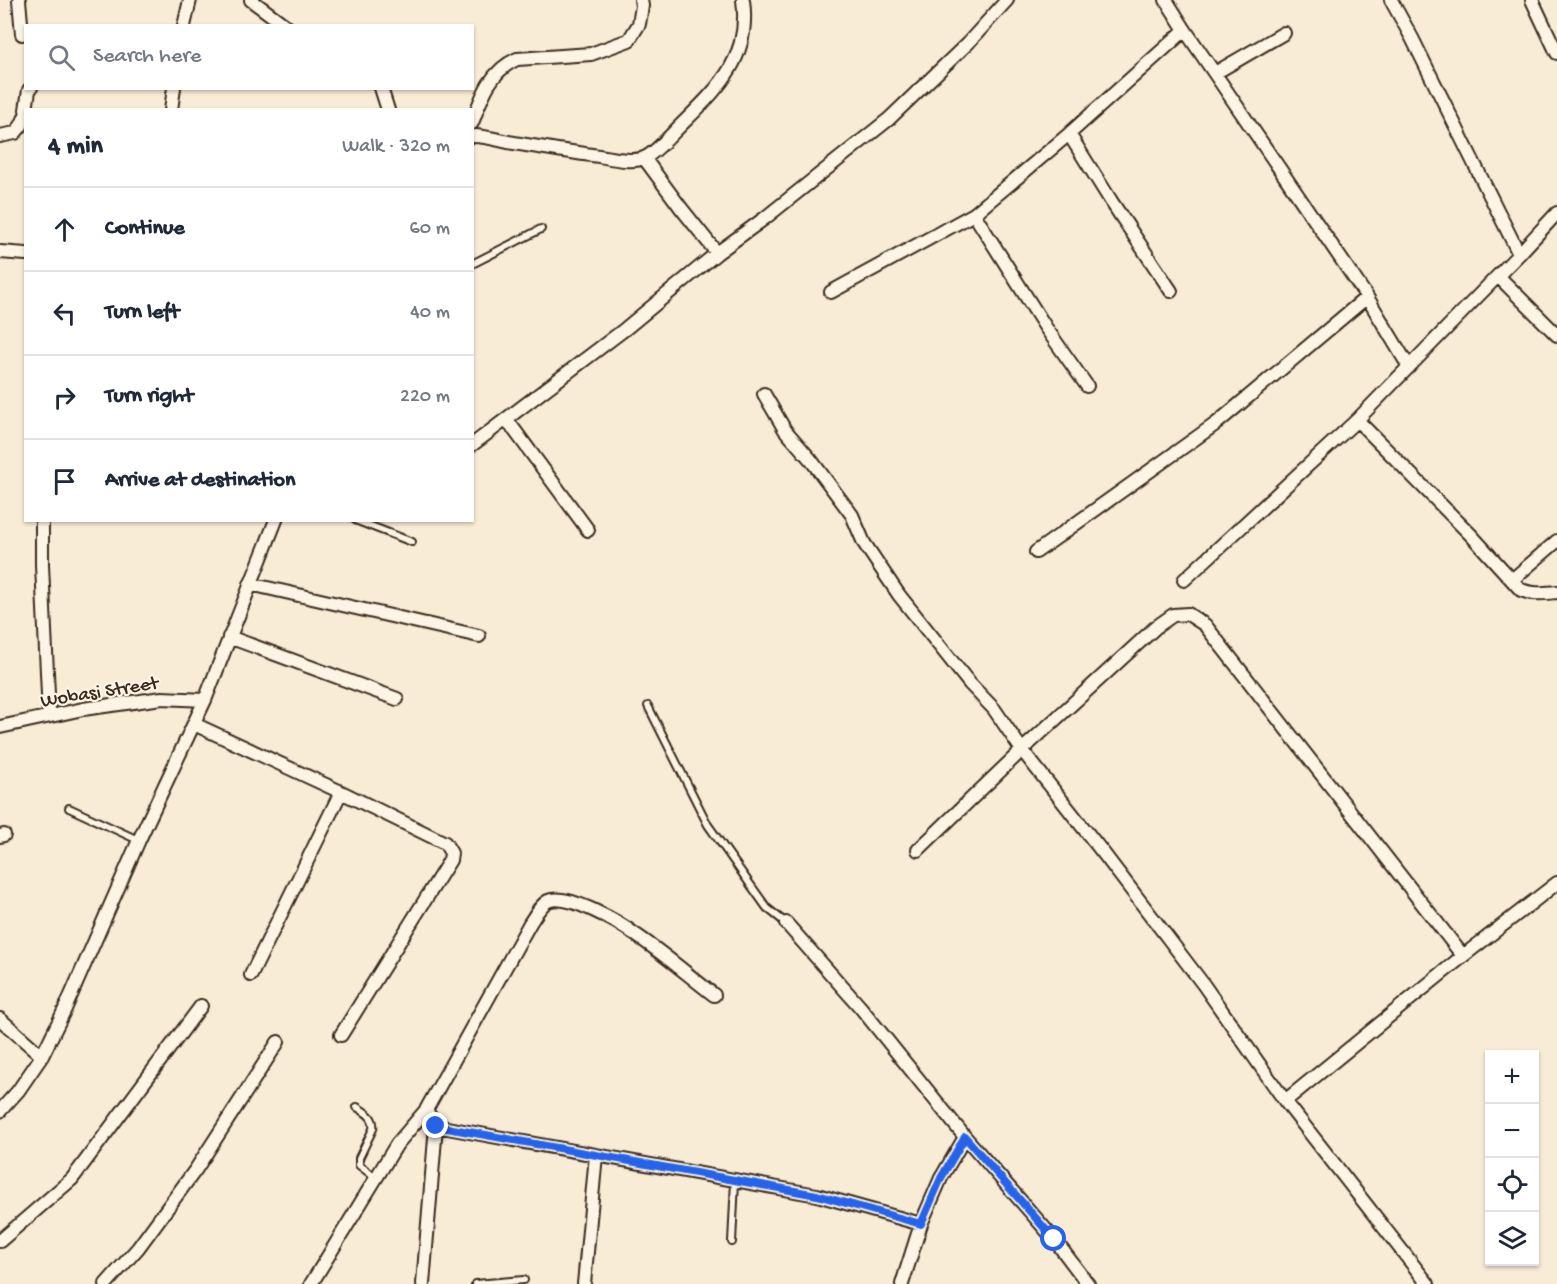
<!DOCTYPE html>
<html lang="en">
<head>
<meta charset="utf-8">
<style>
  body { margin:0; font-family:"Gochi Hand",sans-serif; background:#f6f6f7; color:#1f2937 }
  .controls { position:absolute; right:18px; bottom:18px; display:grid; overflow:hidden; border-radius:0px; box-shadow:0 2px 4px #0004 }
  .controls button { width:54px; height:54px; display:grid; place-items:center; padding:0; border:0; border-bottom:2px solid #e0e1e3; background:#fff; color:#1f2937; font:30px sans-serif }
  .stop { position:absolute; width:18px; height:18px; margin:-14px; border:4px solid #2563eb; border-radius:50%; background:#fff }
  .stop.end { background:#2563eb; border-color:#fff; box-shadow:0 2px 6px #0008 }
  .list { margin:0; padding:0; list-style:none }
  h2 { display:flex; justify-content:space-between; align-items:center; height:78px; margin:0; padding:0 24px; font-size:26px }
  h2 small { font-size:20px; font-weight:400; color:#747a83 }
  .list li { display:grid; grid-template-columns:39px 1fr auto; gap:18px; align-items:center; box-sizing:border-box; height:84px; padding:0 24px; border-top:2px solid #e0e1e3 }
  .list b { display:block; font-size:22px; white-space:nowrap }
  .list em { font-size:20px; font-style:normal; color:#747a83 }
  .icon { flex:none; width:33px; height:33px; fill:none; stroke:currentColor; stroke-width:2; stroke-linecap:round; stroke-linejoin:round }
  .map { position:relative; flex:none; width:1557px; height:1284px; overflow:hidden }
  .search { position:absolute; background:#fff; box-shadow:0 2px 4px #0004; left:24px; top:24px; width:450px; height:66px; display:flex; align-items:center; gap:15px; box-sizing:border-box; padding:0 21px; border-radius:0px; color:#747a83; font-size:22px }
  .panel { position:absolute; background:#fff; box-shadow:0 2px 4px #0004; left:24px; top:108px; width:450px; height:414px; border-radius:0px }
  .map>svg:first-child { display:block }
</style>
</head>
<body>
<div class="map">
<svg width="1557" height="1284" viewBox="0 0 1557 1284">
  <rect width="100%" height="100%" fill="#f8ecd6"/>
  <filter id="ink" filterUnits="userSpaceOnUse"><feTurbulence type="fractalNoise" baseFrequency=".0167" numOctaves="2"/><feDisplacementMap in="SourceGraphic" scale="12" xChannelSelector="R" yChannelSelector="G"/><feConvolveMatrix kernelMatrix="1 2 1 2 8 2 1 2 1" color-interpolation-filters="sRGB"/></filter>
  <g filter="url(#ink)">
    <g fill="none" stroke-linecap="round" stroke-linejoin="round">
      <defs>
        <path id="service" d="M472 264 541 229
          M355 520 412 542
          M648 706 708 825 767 908 786 923
          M69 808 138 840
          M357 1107C366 1113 375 1117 373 1129L359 1158V1165L376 1178
          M732 1242 735 1181
          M475 1284 524 1280"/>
        <path id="minor" d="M19 0 22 34
          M251 0 286 26
          M1166 0 1185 30 1367 297 1409 367
          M1391 0 1412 38 1519 254
          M1532 0 1557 53
          M184 26 190 0
          M1215 73 1284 33
          M381 88 388 110
          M26 110 29 90 31 88
          M171 110 174 88
          M472 123C482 96 490 71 517 59L591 54 629 40 639 24 642 6 641 0
          M1069 134 1111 201 1171 291
          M0 136 15 133 21 126 26 115
          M472 136C485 136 496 139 508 142 538 147 569 152 599 156 611 158 632 163 644 158 653 155 671 135 678 128 717 89 751 60 743 0
          M644 158 681 208 717 253
          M974 214 1046 328 1087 386
          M0 252 26 254
          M1498 276 1557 335
          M831 292 974 214 1069 134 1185 30
          M764 394 785 430 811 460 852 515 864 543 899 595 970 684 994 709 1022 750 1104 854 1203 984 1285 1101 1428 1284
          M507 420 588 530
          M1357 420 1471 535 1521 590C1533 595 1545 593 1557 592
          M472 445 625 329 717 253 765 218 889 119 968 43 1007 0
          M42 520V565L49 716
          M1036 552 1217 423 1367 297
          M1184 580 1357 420 1519 254 1557 213
          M1512 580 1557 541
          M250 584 479 636
          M229 637 397 699
          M194 724 341 792 445 843 451 853 450 860 341 1035
          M0 727 83 709 162 698 205 700
          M0 836 4 835
          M918 850 1022 750 1156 627 1173 615 1188 614 1205 625 1463 956
          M786 923 861 1008 965 1137 1054 1239 1088 1284
          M251 975 341 792
          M0 1019 42 1056
          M1285 1101 1463 956 1557 883
          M0 1111 18 1091 42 1056 65 1009 139 840 205 700 276 520
          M436 1126 817 1195 921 1224
          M0 1241 72 1179 201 1006
          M106 1284 138 1248 196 1169 278 1042
          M311 1284 397 1144 426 1110 530 923C535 916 540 905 548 901 567 892 620 923 636 935 663 953 688 975 714 995
          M423 1284 436 1126 426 1110
          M584 1284 596 1155
          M902 1284 921 1224 941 1178 965 1137"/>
      </defs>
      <use href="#service" stroke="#3b2a1e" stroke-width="10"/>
      <use href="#minor" stroke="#3b2a1e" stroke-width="16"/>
      <use href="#service" stroke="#fcf5e5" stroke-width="6"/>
      <use href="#minor" stroke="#fcf5e5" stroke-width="12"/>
    </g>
  </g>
  <g fill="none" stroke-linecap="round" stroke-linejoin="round" filter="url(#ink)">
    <path stroke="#2563eb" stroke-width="8" d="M436 1126 817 1195 921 1224 941 1178 965 1137 1054 1239"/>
  </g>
  <g text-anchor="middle" stroke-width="4.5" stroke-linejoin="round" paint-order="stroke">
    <g font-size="20" fill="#3b2a1e" stroke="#fcf5e5">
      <text transform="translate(99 690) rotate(-9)" y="7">Wobasi Street</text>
    </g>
  </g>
</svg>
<div class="controls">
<button>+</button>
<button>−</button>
<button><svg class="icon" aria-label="locate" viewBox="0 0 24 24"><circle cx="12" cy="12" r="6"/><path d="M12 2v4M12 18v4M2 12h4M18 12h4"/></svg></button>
<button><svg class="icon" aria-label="layers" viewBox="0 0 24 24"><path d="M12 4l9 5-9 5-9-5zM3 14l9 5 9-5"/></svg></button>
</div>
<div class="stop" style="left:1054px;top:1239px"></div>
<div class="stop end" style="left:436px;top:1126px"></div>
<div class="search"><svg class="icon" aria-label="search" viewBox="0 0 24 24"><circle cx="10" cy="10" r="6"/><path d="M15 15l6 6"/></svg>Search here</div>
<section class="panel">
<h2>4 min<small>Walk · 320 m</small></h2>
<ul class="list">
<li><svg class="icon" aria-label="ahead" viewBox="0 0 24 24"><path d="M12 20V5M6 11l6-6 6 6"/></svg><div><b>Continue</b></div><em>60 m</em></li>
<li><svg class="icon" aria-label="left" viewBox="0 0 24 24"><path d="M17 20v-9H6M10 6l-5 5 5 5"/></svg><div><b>Turn left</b></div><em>40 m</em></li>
<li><svg class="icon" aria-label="right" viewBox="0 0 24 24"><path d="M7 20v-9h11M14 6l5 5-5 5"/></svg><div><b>Turn right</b></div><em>220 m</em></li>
<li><svg class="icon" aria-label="arrive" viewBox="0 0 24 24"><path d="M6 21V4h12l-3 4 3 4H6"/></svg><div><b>Arrive at destination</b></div></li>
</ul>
</section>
</div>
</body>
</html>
